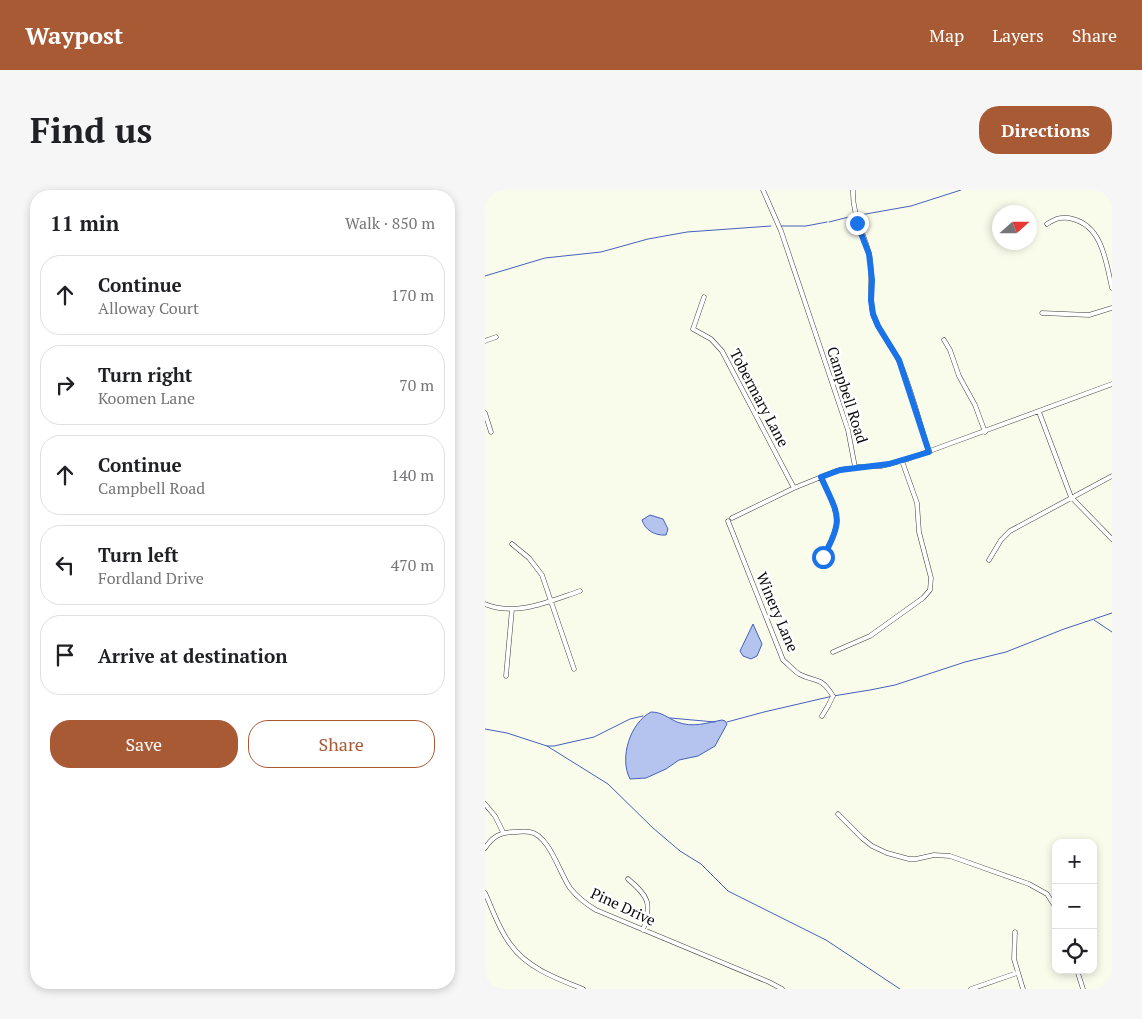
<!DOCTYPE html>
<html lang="en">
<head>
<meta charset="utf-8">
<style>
  body { margin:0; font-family:"PT Serif",serif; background:#f6f6f6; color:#202124 }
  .controls { position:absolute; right:15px; bottom:15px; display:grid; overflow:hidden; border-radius:10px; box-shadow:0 2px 8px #0003 }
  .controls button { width:45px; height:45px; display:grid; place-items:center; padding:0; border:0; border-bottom:1px solid #e0e0e0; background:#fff; color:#202124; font:25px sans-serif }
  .compass { position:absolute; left:507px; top:15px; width:45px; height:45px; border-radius:50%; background:#fff; box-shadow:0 2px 8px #0003; rotate:69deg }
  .stop { position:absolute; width:15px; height:15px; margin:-11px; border:4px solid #1a73e8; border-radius:50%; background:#fff }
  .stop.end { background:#1a73e8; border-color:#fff; box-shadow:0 1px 5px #0008 }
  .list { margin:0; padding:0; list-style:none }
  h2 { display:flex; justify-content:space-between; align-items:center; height:65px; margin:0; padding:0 20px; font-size:21px }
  h2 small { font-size:16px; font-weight:400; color:#757577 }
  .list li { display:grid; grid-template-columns:32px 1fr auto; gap:15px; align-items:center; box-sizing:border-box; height:80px; margin:0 10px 10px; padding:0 10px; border:1px solid #e0e0e0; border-radius:20px }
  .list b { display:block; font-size:19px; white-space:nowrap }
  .list p { margin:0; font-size:16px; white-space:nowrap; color:#757577 }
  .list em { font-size:16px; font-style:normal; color:#757577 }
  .actions { display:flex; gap:10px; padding:15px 20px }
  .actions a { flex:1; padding:11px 0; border:1px solid #a85a35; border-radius:20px; text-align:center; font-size:18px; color:#a85a35 }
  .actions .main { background:#a85a35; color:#fff }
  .icon { flex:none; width:28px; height:28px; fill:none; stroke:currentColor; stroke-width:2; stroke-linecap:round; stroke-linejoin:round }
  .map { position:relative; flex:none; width:627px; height:799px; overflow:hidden; border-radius:20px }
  header { display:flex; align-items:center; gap:30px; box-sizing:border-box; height:70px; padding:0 25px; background:#a85a35; color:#fff }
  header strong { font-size:24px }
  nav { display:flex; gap:28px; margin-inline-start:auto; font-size:18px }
  .intro { display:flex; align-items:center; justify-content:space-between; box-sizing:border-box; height:120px; padding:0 30px }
  h1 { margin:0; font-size:35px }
  .button { padding:12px 22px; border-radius:20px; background:#a85a35; color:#fff; font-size:18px; font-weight:700 }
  main { display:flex; gap:30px; padding:0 30px }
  aside { flex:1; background:#fff; border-radius:20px; box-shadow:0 2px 8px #0003 }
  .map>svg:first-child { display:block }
</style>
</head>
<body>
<header>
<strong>Waypost</strong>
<nav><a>Map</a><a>Layers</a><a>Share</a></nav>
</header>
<div class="intro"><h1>Find us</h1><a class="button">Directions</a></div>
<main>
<aside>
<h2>11 min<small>Walk · 850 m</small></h2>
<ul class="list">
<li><svg class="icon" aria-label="ahead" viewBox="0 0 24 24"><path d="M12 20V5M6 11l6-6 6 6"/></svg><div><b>Continue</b><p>Alloway Court</p></div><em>170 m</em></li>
<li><svg class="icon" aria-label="right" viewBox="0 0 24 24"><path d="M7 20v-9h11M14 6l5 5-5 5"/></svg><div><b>Turn right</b><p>Koomen Lane</p></div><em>70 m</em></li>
<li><svg class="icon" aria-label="ahead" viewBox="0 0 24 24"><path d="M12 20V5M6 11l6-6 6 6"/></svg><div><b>Continue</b><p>Campbell Road</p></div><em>140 m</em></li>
<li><svg class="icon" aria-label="left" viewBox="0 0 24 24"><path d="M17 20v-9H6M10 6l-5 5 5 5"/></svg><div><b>Turn left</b><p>Fordland Drive</p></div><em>470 m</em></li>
<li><svg class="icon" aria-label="arrive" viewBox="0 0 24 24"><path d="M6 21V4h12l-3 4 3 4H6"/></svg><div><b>Arrive at destination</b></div></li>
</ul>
<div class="actions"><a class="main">Save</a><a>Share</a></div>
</aside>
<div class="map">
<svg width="627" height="799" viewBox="0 0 627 799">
  <rect width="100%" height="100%" fill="#f9fceb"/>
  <path fill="#b5c4ee" stroke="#4661bb" d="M165 325 178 329 183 339 181 345C170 346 160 340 157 330Z
    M268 434 277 454 272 466 266 469 258 466 255 461Z
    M166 522C177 522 183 528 192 532 208 538 221 533 237 530L240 531 242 534 230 556 213 566 194 570 181 579 161 588 145 589C134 568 145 533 166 522Z"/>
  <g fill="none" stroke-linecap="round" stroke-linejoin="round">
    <path stroke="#4661bb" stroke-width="1" d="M375 25 426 16 476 0
      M344 32 368 26
      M296 36H321L342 32
      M0 86 60 68 116 62 163 49 202 42 286 36
      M609 430 627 442
      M185 528 230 532
      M242 532 279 522 348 506 385 500 410 495 480 472 521 462 579 439 627 423
      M0 539 22 543 62 556H69L109 547 145 529 158 526
      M62 556 123 594 168 638 195 661 216 674 243 701 341 750 415 799"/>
    <defs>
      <path id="street" d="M278 0 296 41 363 240 370 277
        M368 0C367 24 378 41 384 63 389 84 383 105 388 124 393 141 407 155 414 171 427 200 434 232 444 262
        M562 34C571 28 578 26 588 29 618 37 621 73 627 98
        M219 107 208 139 226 149 237 161 309 298
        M557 123 604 125 627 118
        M459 150 465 160 474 186 490 215 500 242
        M0 151 11 147
        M554 222 586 307 627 349
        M0 223 6 242
        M336 287C353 325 360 328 338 367
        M247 328 309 298 351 281 370 277 396 276 423 269 627 194
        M243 331 298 470C303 474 308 480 314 484 331 493 335 485 348 506L343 516 337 526
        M27 354 44 368 57 385 89 479
        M504 370 516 350 525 341 627 286
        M0 414C32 427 65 411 95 401
        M348 462 385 446 438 408 445 400 446 388 434 342 432 313 417 271
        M21 486 27 419
        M0 614 10 626 18 642
        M353 624 377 648 387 656 402 663 424 669H431L449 665 465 666 544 694 562 704 571 718
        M0 658C8 646 16 642 29 642 34 642 40 641 45 642 64 645 75 684 85 698 92 707 101 714 111 720L284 792 297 799
        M143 689C164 707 167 713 158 740
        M0 703C8 720 14 740 26 755 42 778 73 789 98 799
        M530 742 529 769 538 799
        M592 780 598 799
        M486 799 532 783"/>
    </defs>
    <use href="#street" stroke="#3d3d3d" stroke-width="5"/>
    <use href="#street" stroke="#fff" stroke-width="4"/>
  </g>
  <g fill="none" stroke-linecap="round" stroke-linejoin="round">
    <path stroke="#1a73e8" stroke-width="6" d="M338 367C360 328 353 325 336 287L355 280 404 274 444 262 414 170 393 136 388 124 386 110 387 90 384 64 372 33"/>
  </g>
  <g text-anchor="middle" stroke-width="5" stroke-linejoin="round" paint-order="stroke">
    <g font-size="15" fill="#0a0a0a" stroke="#fff">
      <text transform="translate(362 205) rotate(72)" y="5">Campbell Road</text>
      <text transform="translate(274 208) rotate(62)" y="5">Tobermary Lane</text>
      <text transform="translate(292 422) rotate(67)" y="5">Winery Lane</text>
      <text transform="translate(138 717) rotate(25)" y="5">Pine Drive</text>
    </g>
  </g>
</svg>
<div class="controls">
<button>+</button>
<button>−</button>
<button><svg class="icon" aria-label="locate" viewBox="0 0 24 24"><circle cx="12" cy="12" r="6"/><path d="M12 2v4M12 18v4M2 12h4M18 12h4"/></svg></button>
</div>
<svg class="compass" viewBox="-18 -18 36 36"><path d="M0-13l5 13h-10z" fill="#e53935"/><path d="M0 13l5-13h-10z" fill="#757577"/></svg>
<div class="stop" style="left:338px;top:367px"></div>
<div class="stop end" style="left:372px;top:33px"></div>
</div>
</main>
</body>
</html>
